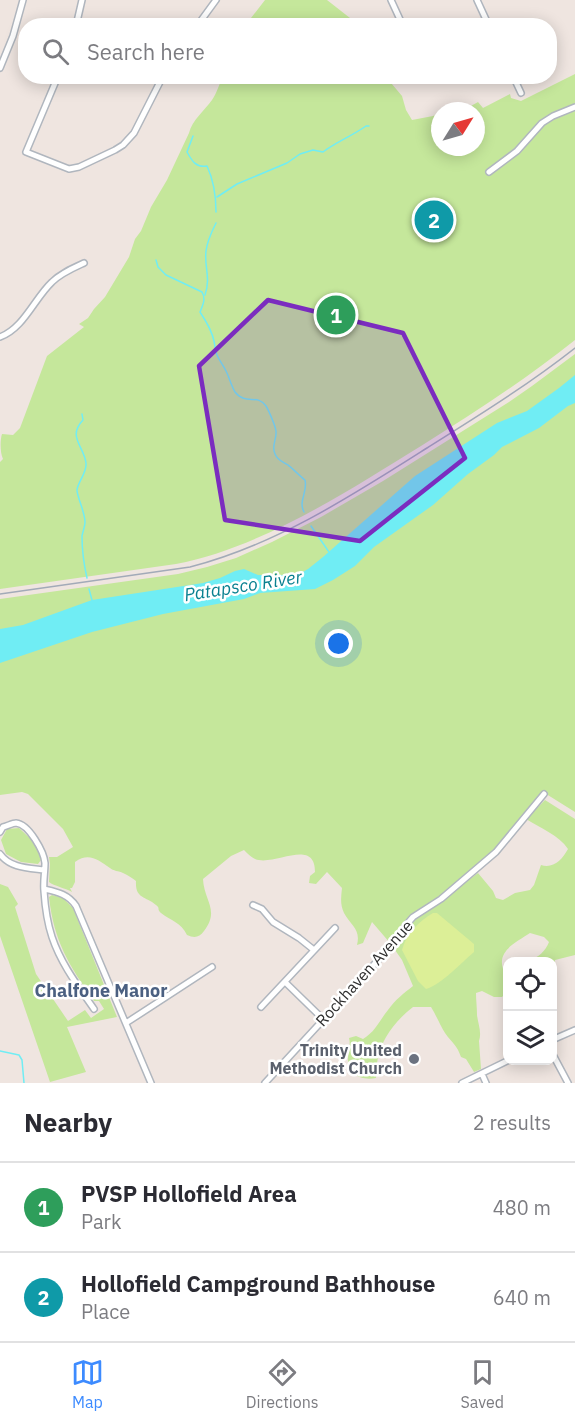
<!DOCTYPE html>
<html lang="en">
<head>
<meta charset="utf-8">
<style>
  body { margin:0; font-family:"IBM Plex Sans",sans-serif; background:#f7f7f7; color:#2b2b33 }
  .controls { position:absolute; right:18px; bottom:18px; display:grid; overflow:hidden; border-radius:12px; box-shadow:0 3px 15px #0003 }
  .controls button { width:54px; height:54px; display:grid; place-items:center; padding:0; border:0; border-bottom:2px solid #e1e1e2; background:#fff; color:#2b2b33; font:30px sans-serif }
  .compass { position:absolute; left:431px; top:102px; width:54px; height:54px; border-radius:50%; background:#fff; box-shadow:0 3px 15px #0003; rotate:53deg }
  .you { position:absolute; left:339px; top:644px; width:21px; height:21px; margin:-15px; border:4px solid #fff; border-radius:50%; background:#1a73e8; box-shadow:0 0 0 9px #1a73e833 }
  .badge { display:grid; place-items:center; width:39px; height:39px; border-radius:50%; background:#3d8bff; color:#fff; font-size:20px; font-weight:700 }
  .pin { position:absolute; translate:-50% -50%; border:3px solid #fff; box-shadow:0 2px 6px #0006 }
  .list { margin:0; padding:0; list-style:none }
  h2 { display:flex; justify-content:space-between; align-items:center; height:78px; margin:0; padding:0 24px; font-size:26px }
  h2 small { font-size:20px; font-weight:400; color:#7c7c81 }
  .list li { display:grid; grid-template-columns:39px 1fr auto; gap:18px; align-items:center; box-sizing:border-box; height:90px; padding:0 24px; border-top:2px solid #e1e1e2 }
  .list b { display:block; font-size:22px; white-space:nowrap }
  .list p { margin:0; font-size:20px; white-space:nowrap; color:#7c7c81 }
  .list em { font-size:20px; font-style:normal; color:#7c7c81 }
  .icon { flex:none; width:33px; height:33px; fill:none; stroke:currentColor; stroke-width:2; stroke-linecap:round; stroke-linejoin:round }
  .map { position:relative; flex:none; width:575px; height:1083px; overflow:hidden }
  .search { position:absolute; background:#fff; box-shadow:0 3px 15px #0003; left:18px; right:18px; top:18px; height:66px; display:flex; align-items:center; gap:15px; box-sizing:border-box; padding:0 21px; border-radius:24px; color:#7c7c81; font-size:22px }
  .sheet { height:258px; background:#fff }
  nav { display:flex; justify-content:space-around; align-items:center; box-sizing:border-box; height:84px; border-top:2px solid #e1e1e2; background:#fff; font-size:16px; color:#7c7c81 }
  nav a { display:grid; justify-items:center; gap:3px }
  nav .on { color:#3d8bff }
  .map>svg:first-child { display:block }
</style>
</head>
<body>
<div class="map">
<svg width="575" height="1083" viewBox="0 0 575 1083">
  <rect width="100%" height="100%" fill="#efe5e0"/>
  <path fill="#c5e79b" d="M265 0H327L350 18 357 25H248L251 18Z
    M575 74V340C525 380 475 412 421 446 348 491 261 548 176 564L0 589V462L3 459C0 453 0 440 2 434L13 435 20 428 47 356 84 327 79 324 88 318 94 309 105 297 129 257 135 239 141 231 151 207 167 180 189 133C192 120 205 110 212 100 217 93 219 84 223 77H386L402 96 406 110 412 120 433 116 440 112V147H476V111H462L478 102 483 108 510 94 511 98 521 101Z
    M575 354V812L543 792 494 851 468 875 470 879 478 873 493 891 496 898 503 900 515 893 530 890 534 885 541 865C553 869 562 860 568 849 559 835 540 828 526 819L545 800 575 819V955L555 960 553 969 552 962 530 961C539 956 545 952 549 942L544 937 530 933C517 942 497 950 503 969 506 976 506 971 507 978 508 983 507 988 507 993H506L502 997H494L482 991 476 993C476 1000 477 1008 477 1015 478 1024 482 1032 479 1041L481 1069 474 1072 466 1059 461 1057C457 1045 452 1043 445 1033 440 1025 436 1015 431 1007H413C395 1021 380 1040 377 1063 376 1068 377 1073 376 1078 362 1081 347 1075 348 1058 348 1051 351 1046 349 1038L356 1036 363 1039C376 1031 379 1021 388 1010 395 1000 404 993 413 986L402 960 390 943 372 922 363 943 357 945C361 929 351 926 344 913 340 905 341 897 342 888L327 872 316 884 309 883 310 876 315 872C315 837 274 867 255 859 251 857 247 853 244 850L231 856 203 879C204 901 220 910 204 931 199 938 194 938 187 935 181 922 171 921 161 913 156 908 161 909 156 905 145 896 135 899 136 881 132 878 128 875 123 873 119 871 113 871 110 868 98 860 89 852 75 862V882L72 888H70L72 892C65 888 54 886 49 882L50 864 49 857H57L73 847 63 829 28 794 22 792 0 795V599L178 574 207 567 236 558 272 542 321 517 383 481 509 402 532 386Z
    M19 828 35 843 41 860 38 864 21 862 6 854 1 840 7 829Z
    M0 884 8 887 18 904 15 907 36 974 68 1021 85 1010 91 1018 104 1009 99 1001H94C69 965 54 942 49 897L52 895 63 898 73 908 117 1017 67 1027 86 1072 50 1082 0 936Z"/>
  <path fill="#dcef97" d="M433 913H437L474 944V952C461 963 442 984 426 989L418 981 402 950C406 934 419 921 433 913Z"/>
  <path fill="#70edf4" d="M575 375V403L568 406 539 428 502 447 494 455 468 474 433 505 374 547 355 566 333 580 315 589 260 593 244 599 163 614 92 632 0 663V629L23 625 92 600 203 583 220 578 235 571 244 569 258 575H292L301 573 308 569 323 557 415 476 497 423 527 411 559 388Z"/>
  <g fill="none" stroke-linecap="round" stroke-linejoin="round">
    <path stroke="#70edf4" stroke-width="1.5" d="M193 136 187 152C192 161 196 168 207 166 214 181 216 196 216 212
      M217 197 237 184 287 163 300 154 313 150 323 152C336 142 352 136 366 126H369
      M156 260 158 267 166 275 202 292C206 299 203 305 200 312 206 321 212 331 214 341 215 346 215 350 217 355 219 360 223 365 226 371 229 377 231 385 235 392 246 406 257 393 266 406 269 411 275 425 276 431 277 439 271 446 275 454 278 461 282 461 288 465 290 466 302 478 305 480 308 492 298 501 304 512
      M205 295C211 278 204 266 206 251 207 242 212 231 216 223
      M82 414 83 420C67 437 84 446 86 463 87 473 78 481 77 490 77 497 85 512 85 522 85 526 83 531 82 536 82 549 84 565 87 578
      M311 526 329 552
      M89 589 92 600
      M0 1051 19 1055 22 1060 24 1083"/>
    <defs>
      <path id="minor" d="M391 0 403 26
        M477 0 489 26
        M76 26 82 0
        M197 26 216 0
        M0 68 13 36 23 0
        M58 76 26 152 69 169 79 167 115 150 123 145 134 133 163 76
        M513 76 521 93
        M489 172 517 151 542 123 553 116 575 107
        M0 337C24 328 34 299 52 282 61 273 73 268 84 263
        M0 832 3 827C7 826 13 823 16 823 29 824 44 852 45 863 45 872 43 882 44 891 45 906 47 922 52 937 61 964 78 986 94 1009
        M0 854C10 868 28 868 44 870
        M44 889C57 892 68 894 76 906L151 1083
        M253 905 262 909 273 922 299 938 314 950
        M285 982 323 1019
        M261 1007 335 928
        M126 1023 212 967
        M552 1040 575 1030
        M552 1053 568 1083
        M482 1074 486 1083
        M265 1083 392 945 407 924 413 917 441 899 496 852 544 794
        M462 1083 509 1060"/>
    </defs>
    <use href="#minor" stroke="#b0b6be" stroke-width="8"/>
    <use href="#minor" stroke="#fff" stroke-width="5"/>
    <path stroke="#a2aab8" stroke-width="1.5" d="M0 594 190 567C276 545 353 495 427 448 478 416 528 385 575 348"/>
  </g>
  <path fill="#7b2cbf" fill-opacity="0.2" stroke="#7b2cbf" stroke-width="4.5" stroke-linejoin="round" d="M268 300 403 333 465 458 360 541 225 520 199 366Z"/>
  <circle fill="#6b7280" stroke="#fff" stroke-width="2" cx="414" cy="1059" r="6"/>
  <g text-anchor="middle" stroke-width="5" stroke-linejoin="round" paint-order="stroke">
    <g font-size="16" fill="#2e2e2e" stroke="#fff">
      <text transform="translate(364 973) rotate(-48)" y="6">Rockhaven Avenue</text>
    </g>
    <g font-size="16" font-weight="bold" fill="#5b616d" stroke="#fff" text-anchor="end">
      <text x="402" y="1056">Trinity United<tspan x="402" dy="18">Methodist Church</tspan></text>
    </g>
    <g font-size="18" font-style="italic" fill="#098090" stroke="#fff">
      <text transform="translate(243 586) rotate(-9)" y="6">Patapsco River</text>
    </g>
    <g font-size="18" font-weight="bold" fill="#4b6081" stroke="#fff">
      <text x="101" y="997">Chalfone Manor</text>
    </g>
  </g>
</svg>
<div class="controls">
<button><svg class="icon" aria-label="locate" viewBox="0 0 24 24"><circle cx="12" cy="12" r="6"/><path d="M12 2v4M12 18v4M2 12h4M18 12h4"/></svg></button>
<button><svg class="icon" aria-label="layers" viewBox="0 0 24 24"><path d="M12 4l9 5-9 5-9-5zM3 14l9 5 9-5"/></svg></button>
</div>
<svg class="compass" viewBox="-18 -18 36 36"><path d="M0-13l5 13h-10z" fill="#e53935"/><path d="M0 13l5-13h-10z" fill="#7c7c81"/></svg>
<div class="you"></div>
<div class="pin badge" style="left:336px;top:315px;background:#2e9e5b">1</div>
<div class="pin badge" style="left:434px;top:220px;background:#0f9aa8">2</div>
<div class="search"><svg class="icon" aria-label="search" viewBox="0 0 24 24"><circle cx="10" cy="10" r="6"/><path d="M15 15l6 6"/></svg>Search here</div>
</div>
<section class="sheet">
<h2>Nearby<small>2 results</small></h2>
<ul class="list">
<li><span class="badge" style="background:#2e9e5b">1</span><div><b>PVSP Hollofield Area</b><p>Park</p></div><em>480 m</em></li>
<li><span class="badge" style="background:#0f9aa8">2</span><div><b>Hollofield Campground Bathhouse</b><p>Place</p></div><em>640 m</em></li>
</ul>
</section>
<nav>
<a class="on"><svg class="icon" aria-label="map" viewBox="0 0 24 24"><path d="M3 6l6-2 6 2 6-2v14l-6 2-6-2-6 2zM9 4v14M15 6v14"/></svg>Map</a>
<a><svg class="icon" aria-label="directions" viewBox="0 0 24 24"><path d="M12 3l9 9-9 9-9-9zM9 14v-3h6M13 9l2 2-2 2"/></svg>Directions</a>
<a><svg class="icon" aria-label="saved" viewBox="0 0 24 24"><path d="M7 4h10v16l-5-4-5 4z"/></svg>Saved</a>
</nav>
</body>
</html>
